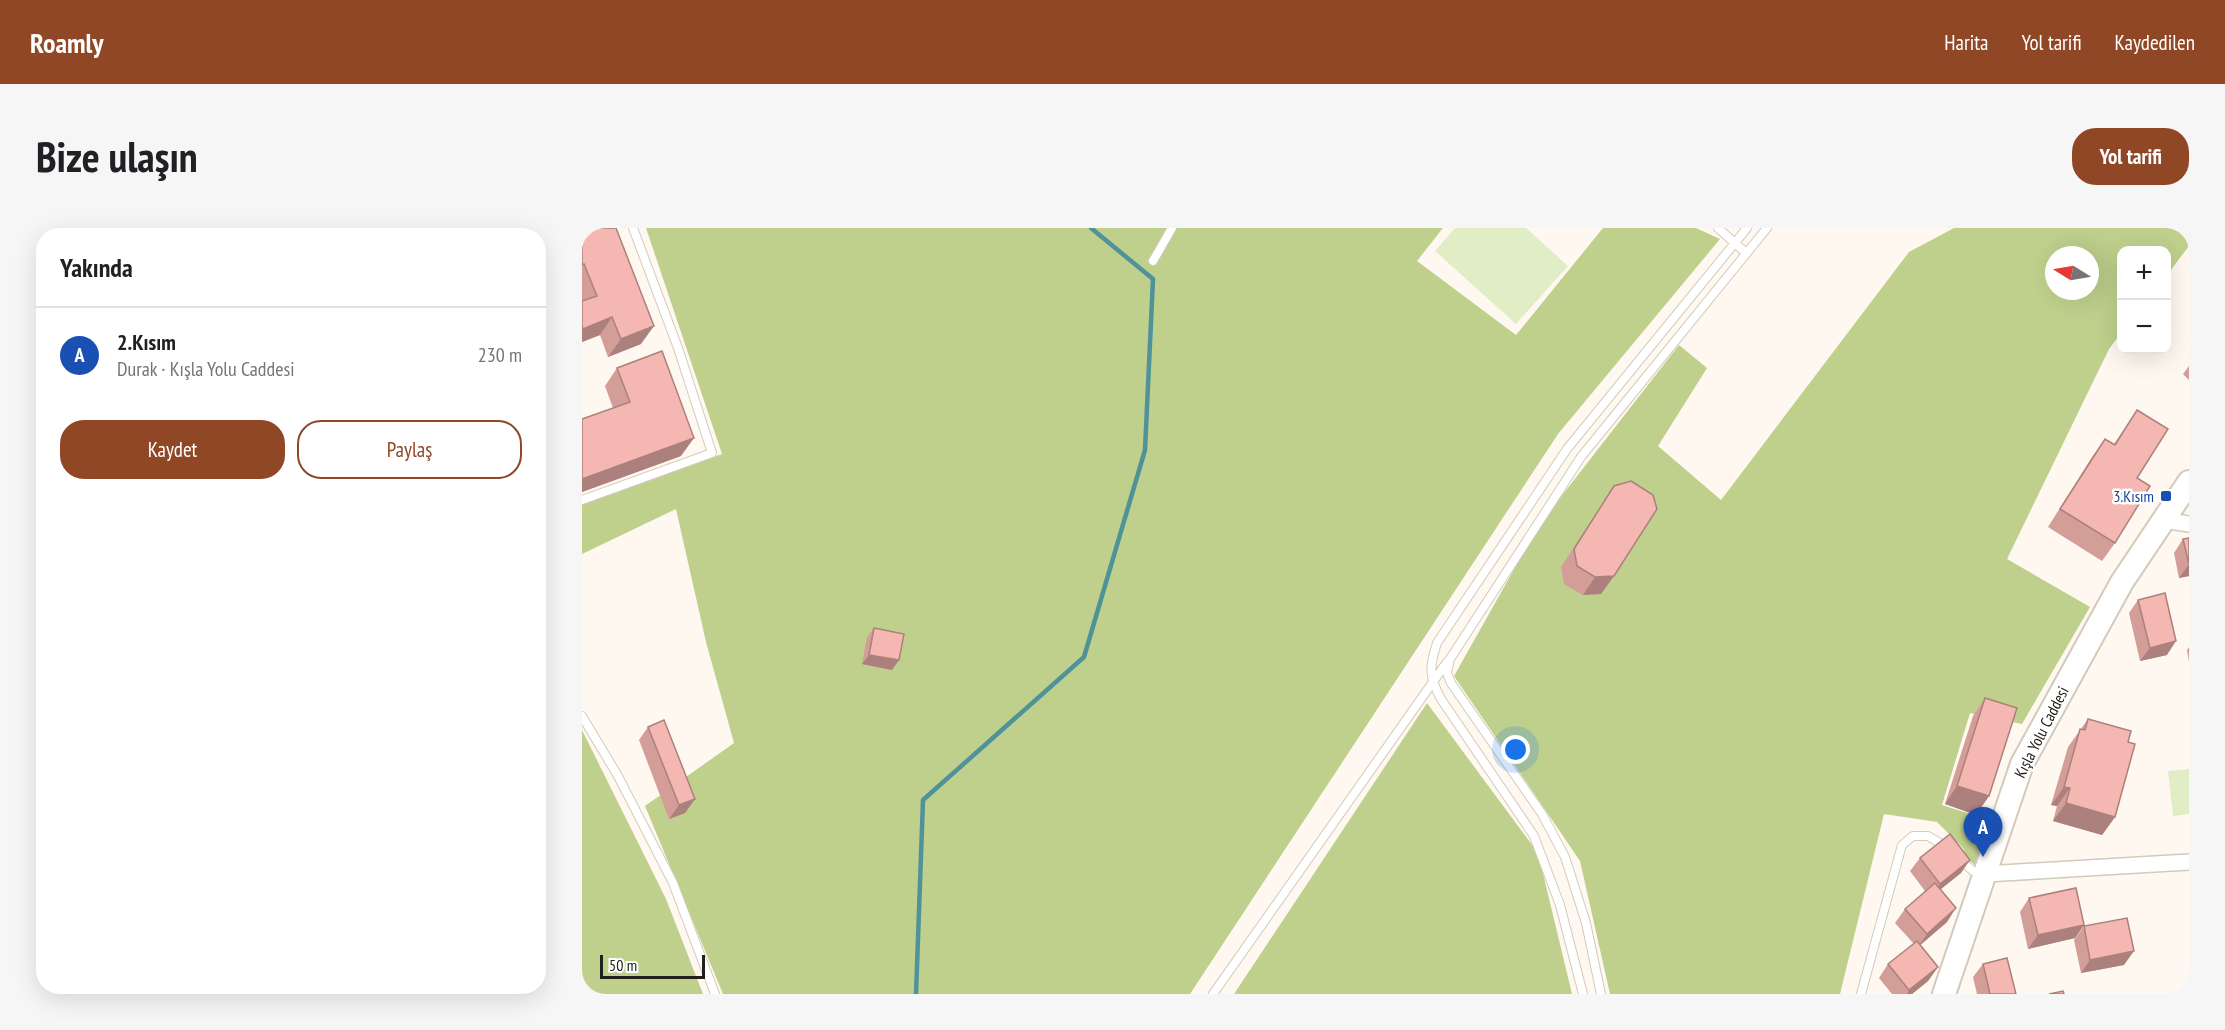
<!DOCTYPE html>
<html lang="tr">
<head>
<meta charset="utf-8">
<style>
  body { margin:0; font-family:"PT Sans Narrow",sans-serif; background:#f6f6f6; color:#202124 }
  .controls { position:absolute; right:18px; top:18px; display:grid; overflow:hidden; border-radius:12px; box-shadow:0 6px 24px #0002 }
  .controls button { width:54px; height:54px; display:grid; place-items:center; padding:0; border:0; border-bottom:2px solid #e0e0e0; background:#fff; color:#202124; font:30px sans-serif }
  .compass { position:absolute; left:1463px; top:18px; width:54px; height:54px; border-radius:50%; background:#fff; box-shadow:0 6px 24px #0002; rotate:281deg }
  .scale { position:absolute; left:18px; bottom:15px; width:105px; box-sizing:border-box; padding-left:6px; border:3px solid #23201b; border-top:0; font-size:16px; line-height:21px; white-space:nowrap; color:#23201b; -webkit-text-stroke:4px #fff; paint-order:stroke }
  .you { position:absolute; left:934px; top:522px; width:21px; height:21px; margin:-15px; border:4px solid #fff; border-radius:50%; background:#1a73e8; box-shadow:0 0 0 9px #1a73e833 }
  .badge { display:grid; place-items:center; width:39px; height:39px; border-radius:50%; background:#8f4725; color:#fff; font-size:20px; font-weight:700 }
  .pin { position:absolute; translate:-50% -50px; filter:drop-shadow(0 2px 3px #0008) }
  .pin::after { content:''; position:absolute; top:32px; width:21px; height:18px; background:inherit; clip-path:polygon(0 0,100% 0,50% 100%) }
  .list { margin:0; padding:0; list-style:none }
  h2 { display:flex; justify-content:space-between; align-items:center; height:78px; margin:0; padding:0 24px; font-size:26px }
  h2 small { font-size:20px; font-weight:400; color:#757577 }
  .list li { display:grid; grid-template-columns:39px 1fr auto; gap:18px; align-items:center; box-sizing:border-box; height:96px; padding:0 24px; border-top:2px solid #e0e0e0 }
  .list b { display:block; font-size:22px; white-space:nowrap }
  .list p { margin:0; font-size:20px; white-space:nowrap; color:#757577 }
  .list em { font-size:20px; font-style:normal; color:#757577 }
  .actions { display:flex; gap:12px; padding:18px 24px }
  .actions a { flex:1; padding:14px 0; border:2px solid #8f4725; border-radius:24px; text-align:center; font-size:21px; color:#8f4725 }
  .actions .main { background:#8f4725; color:#fff }
  .map { position:relative; flex:none; width:1607px; height:766px; overflow:hidden; border-radius:24px }
  header { display:flex; align-items:center; gap:36px; box-sizing:border-box; height:84px; padding:0 30px; background:#8f4725; color:#fff }
  header strong { font-size:28px }
  nav { display:flex; gap:33px; margin-inline-start:auto; font-size:21px }
  .intro { display:flex; align-items:center; justify-content:space-between; box-sizing:border-box; height:144px; padding:0 36px }
  h1 { margin:0; font-size:42px }
  .button { padding:15px 27px; border-radius:24px; background:#8f4725; color:#fff; font-size:21px; font-weight:700 }
  main { display:flex; gap:36px; padding:0 36px }
  aside { flex:1; background:#fff; border-radius:24px; box-shadow:0 6px 24px #0002 }
  .map>svg:first-child { display:block }
</style>
</head>
<body>
<header>
<strong>Roamly</strong>
<nav><a>Harita</a><a>Yol tarifi</a><a>Kaydedilen</a></nav>
</header>
<div class="intro"><h1>Bize ulaşın</h1><a class="button">Yol tarifi</a></div>
<main>
<aside>
<h2>Yakında<small></small></h2>
<ul class="list">
<li><span class="badge" style="background:#1a4fb4">A</span><div><b>2.Kısım</b><p>Durak · Kışla Yolu Caddesi</p></div><em>230 m</em></li>
</ul>
<div class="actions"><a class="main">Kaydet</a><a>Paylaş</a></div>
</aside>
<div class="map">
<svg width="1607" height="766" viewBox="0 0 1607 766">
  <rect width="100%" height="100%" fill="#fef8f0"/>
  <path fill="#e1edc4" d="M873 0H944L986 38 934 96 853 23Z
    M1607 541V586L1591 588 1586 543Z"/>
  <path fill="#bed08c" fill-rule="evenodd" d="M64 0H861L835 33 934 107 1021 0H1114L1138 11 976 206 608 766H141L63 578 152 515 124 414 94 281 0 326V277L140 226Z
    M1372 0H1607V18L1585 47 1584 22H1540L1539 105 1527 121 1425 331 1508 379 1440 496 1388 485 1360 577 1407 592 1393 637 1386 632 1381 620 1355 594 1302 586 1258 766H1028L998 633 872 448 957 297 1097 117 1125 140 1076 218 1139 272 1327 24ZM1472 27H1508V63H1472Z
    M845 475 956 625 990 766H652Z
    M0 502 84 671 121 766H0Z"/>
  <g fill="none" stroke-linecap="round" stroke-linejoin="round">
    <path stroke="#4f9298" stroke-width="4.5" d="M334 766 341 572 502 429 563 222 571 51 509 0"/>
    <defs>
      <path id="lane" d="M1136 0 1164 25
        M571 33 590 0
        M0 272 130 225 96 120 51 0
        M0 488 36 548 91 655 133 766
        M1378 632 1391 643 1401 646
        M631 766 865 434
        M1001 766 978 677 952 608 859 471C847 449 847 439 855 415L985 221 1165 0
        M1019 766 1004 695 983 629 960 586 869 455 865 445 868 431 999 229 1185 0
        M1279 766 1320 617 1331 608H1346L1366 620"/>
      <path id="street" d="M1581 292 1607 296
        M1403 646 1607 634"/>
      <path id="secondary" d="M1362 766 1440 536 1540 354 1607 254"/>
    </defs>
    <use href="#lane" stroke="#d3cabc" stroke-width="10"/>
    <use href="#street" stroke="#d3cabc" stroke-width="18"/>
    <use href="#secondary" stroke="#d3cabc" stroke-width="26"/>
    <use href="#lane" stroke="#fff" stroke-width="8"/>
    <use href="#street" stroke="#fff" stroke-width="15"/>
    <use href="#secondary" stroke="#fff" stroke-width="22"/>
  </g>
  <path fill="#d39d98" d="M0 0 59 116 26 129 18 107 0 114Z
    M1607 138V152L1601 146Z
    M35 140 99 228 0 264V191L31 180 23 158Z
    M1555 182V250L1533 315 1520 333 1466 299 1510 229 1523 211 1532 216Z
    M1032 258V348L1019 366 1001 367 982 356 979 339Z
    M1607 310V348L1597 350 1592 325 1601 311Z
    M1556 372 1585 427 1558 433 1547 385Z
    M292 400 310 442 280 436 285 409Z
    M1607 419V434L1605 422Z
    M1403 470 1407 568 1394 587 1363 576 1391 488Z
    M1506 491 1546 514 1533 589 1520 607 1471 593 1475 578 1469 577 1486 519Z
    M66 499 113 571 103 585 87 591 57 512Z
    M1338 630 1379 645 1358 661 1365 694 1338 717 1356 739 1346 753 1330 766H1310L1297 750 1306 736 1332 716 1313 695 1323 681 1343 663 1328 643Z
    M1447 670 1502 697 1493 710 1446 721 1438 684Z
    M1502 698 1542 737 1499 745 1492 712Z
    M1401 736 1434 766H1395L1391 749Z"/>
  <path fill="#ac807c" d="M30 89 18 107 0 114V102L1 101Z
    M72 98 59 116 26 129 39 111Z
    M112 210 99 228 0 264V251Z
    M1607 336V348L1597 350Z
    M1032 348 1019 366 1001 367 1013 349Z
    M1594 413 1585 427 1558 433 1568 420Z
    M287 427 317 432 310 442 280 436Z
    M1375 558 1407 568 1394 587 1363 576Z
    M1482 559 1488 560 1475 578 1469 577Z
    M113 571 103 585 87 591 97 577Z
    M1484 575 1533 589 1520 607 1471 593Z
    M1388 632 1379 645 1348 670 1358 656Z
    M1374 680 1365 694 1335 720 1345 706Z
    M1502 697 1493 710 1446 721 1456 707Z
    M1552 723 1542 737 1499 745 1508 732Z
    M1356 739 1346 753 1330 766H1325L1327 762Z"/>
  <path fill="#f5b7b1" stroke="#ac807c" stroke-width="1.5" d="M0 0H34L72 98 39 111 30 89 1 101 0 98V73L15 68 2 36 0 37Z
    M80 123 112 210 0 251V191L48 174 35 140Z
    M1555 182 1586 201 1555 250 1568 258 1533 315 1478 281 1523 211 1533 217Z
    M1049 253 1071 267 1075 281 1032 348 1013 349 995 338 992 321 1032 258Z
    M1607 310V336L1601 311Z
    M1583 365 1594 413 1568 420 1556 372Z
    M292 400 322 406 317 432 287 427Z
    M1403 470 1435 480 1407 568 1375 558Z
    M1506 491 1549 503 1546 514 1553 516 1533 589 1484 575 1488 560 1482 559 1498 501 1503 502Z
    M82 492 113 571 97 577 66 499Z
    M1368 606 1388 632 1358 656 1338 630Z
    M1353 655 1374 680 1345 706 1323 681Z
    M1494 660 1502 697 1456 707 1447 670Z
    M1545 690 1552 723 1508 732 1502 698Z
    M1335 713 1356 739 1327 762 1306 736Z
    M1425 730 1434 766H1408L1401 736Z
    M1481 763 1482 766H1467Z"/>
  <rect fill="#1a4fb4" stroke="#fff" stroke-width="2" x="1578" y="262" width="12" height="12" rx="3"/>
  <g text-anchor="middle" stroke-width="5" stroke-linejoin="round" paint-order="stroke">
    <g font-size="16" fill="#164399" stroke="#fff" text-anchor="end">
      <text x="1572" y="274">3.Kısım</text>
    </g>
    <g font-size="16" fill="#23201b" stroke="#fff">
      <text transform="translate(1459 504) rotate(-63)" y="6">Kışla Yolu Caddesi</text>
    </g>
  </g>
</svg>
<div class="controls">
<button>+</button>
<button>−</button>
</div>
<svg class="compass" viewBox="-18 -18 36 36"><path d="M0-13l5 13h-10z" fill="#e53935"/><path d="M0 13l5-13h-10z" fill="#757577"/></svg>
<div class="scale">50 m</div>
<div class="you"></div>
<div class="pin badge" style="left:1401px;top:629px;background:#1a4fb4">A</div>
</div>
</main>
</body>
</html>
